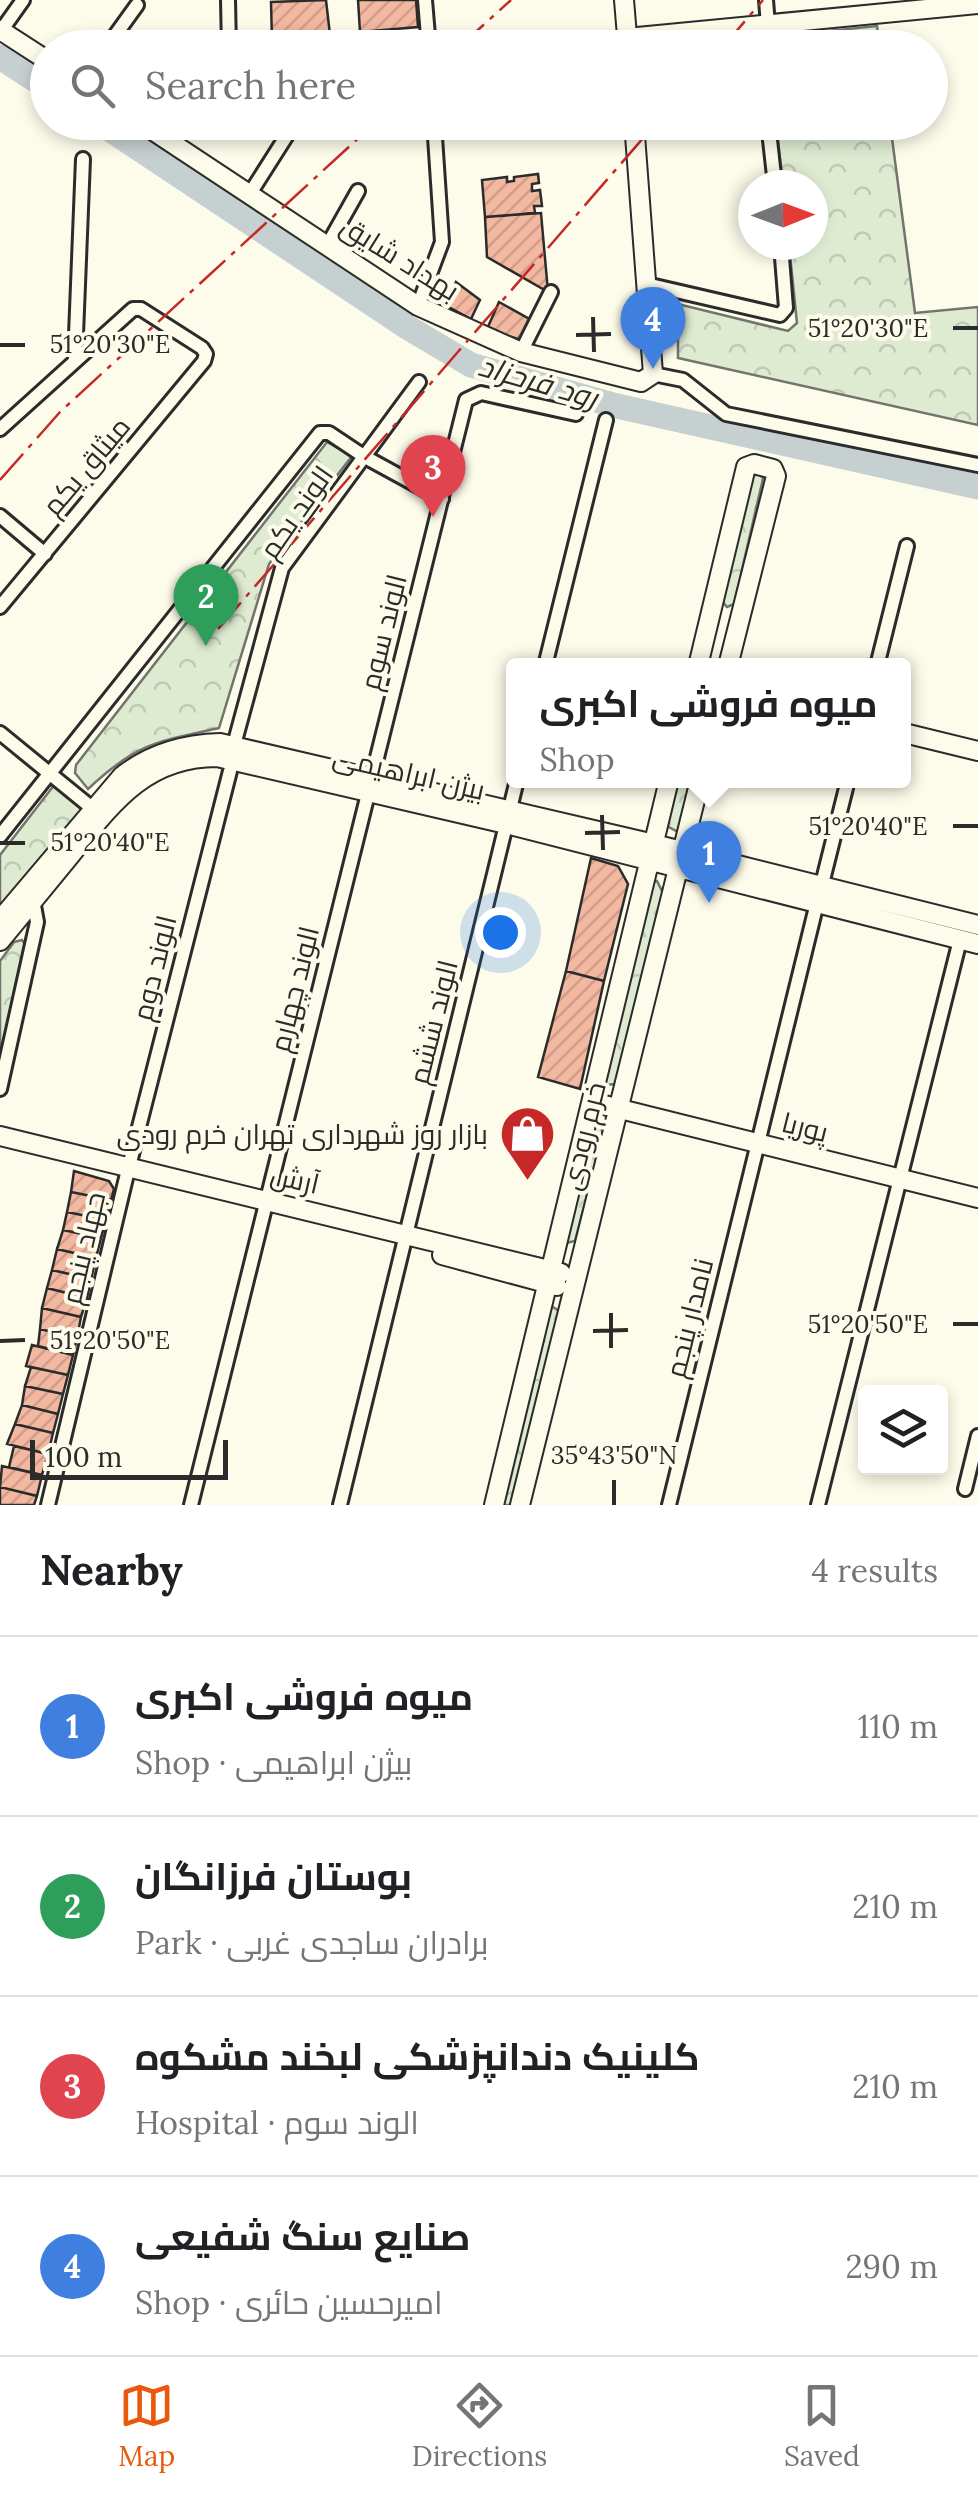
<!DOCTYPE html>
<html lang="en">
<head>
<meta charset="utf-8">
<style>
  body { margin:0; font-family:Lora,Cairo,serif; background:#f2f2f2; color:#202124 }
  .controls { position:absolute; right:30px; bottom:30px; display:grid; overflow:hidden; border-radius:10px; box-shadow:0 5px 15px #0003 }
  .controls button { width:90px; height:90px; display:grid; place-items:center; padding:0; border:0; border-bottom:2px solid #e0e0e0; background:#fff; color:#202124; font:50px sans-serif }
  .compass { position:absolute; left:738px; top:170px; width:90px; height:90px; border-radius:50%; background:#fff; box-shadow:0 5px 15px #0003; rotate:89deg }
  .scale { position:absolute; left:30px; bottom:25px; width:198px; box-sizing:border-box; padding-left:10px; border:5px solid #2b2b2b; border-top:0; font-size:28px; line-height:35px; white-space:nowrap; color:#2b2b2b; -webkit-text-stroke:8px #fdfbea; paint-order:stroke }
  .you { position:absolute; left:500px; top:932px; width:35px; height:35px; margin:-25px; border:8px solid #fff; border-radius:50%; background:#1a73e8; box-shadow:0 0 0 15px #1a73e833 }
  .badge { display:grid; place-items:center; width:65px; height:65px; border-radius:50%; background:#ea580c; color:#fff; font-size:32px; font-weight:700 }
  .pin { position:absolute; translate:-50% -82px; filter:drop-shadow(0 2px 5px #0008) }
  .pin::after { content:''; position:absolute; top:52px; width:35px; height:30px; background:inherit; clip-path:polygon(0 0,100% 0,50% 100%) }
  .popup { position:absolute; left:506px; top:658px; width:405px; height:130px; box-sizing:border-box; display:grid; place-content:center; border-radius:10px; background:#fff; filter:drop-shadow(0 2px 8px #0005); font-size:32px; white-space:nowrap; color:#757577 }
  .popup b { font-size:38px; color:#202124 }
  .popup::after { content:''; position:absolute; left:50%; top:100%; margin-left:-20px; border:20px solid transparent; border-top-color:#fff }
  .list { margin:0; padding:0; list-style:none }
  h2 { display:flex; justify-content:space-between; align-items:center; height:130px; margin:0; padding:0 40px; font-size:42px }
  h2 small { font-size:32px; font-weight:400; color:#757577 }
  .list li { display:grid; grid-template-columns:65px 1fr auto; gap:30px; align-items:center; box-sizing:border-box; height:180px; padding:0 40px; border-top:2px solid #e0e0e0 }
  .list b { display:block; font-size:38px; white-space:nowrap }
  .list p { margin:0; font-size:32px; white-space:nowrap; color:#757577 }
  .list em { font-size:32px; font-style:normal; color:#757577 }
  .icon { flex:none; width:55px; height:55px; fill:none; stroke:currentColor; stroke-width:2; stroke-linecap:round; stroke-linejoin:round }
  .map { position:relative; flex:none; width:978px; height:1505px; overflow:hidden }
  .search { position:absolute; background:#fff; box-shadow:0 5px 15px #0003; left:30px; right:30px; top:30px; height:110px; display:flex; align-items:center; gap:25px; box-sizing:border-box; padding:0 35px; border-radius:55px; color:#757577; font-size:38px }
  .sheet { height:850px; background:#fff }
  nav { display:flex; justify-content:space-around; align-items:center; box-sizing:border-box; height:140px; border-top:2px solid #e0e0e0; background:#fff; font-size:28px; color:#757577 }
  nav a { display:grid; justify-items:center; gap:5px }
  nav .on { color:#ea580c }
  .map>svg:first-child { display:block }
</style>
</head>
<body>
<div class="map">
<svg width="978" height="1505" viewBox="0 0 978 1505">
  <defs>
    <pattern id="forest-crowns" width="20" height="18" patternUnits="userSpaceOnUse" patternTransform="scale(2.5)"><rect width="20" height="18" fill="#deebd1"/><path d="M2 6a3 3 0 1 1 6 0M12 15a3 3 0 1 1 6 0" fill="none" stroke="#bfcab4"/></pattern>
    <pattern id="building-hatch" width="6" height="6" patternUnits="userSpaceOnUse" patternTransform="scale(2.5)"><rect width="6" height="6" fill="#f2b8a0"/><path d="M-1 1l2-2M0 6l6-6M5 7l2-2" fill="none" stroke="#d09e8a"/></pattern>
  </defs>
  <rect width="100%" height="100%" fill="#fdfbea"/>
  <path fill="url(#forest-crowns)" stroke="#74746e" stroke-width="2.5" d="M877 26 880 47H769L768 37Z
    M776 123H890L915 313 978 307V425L678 358V304L788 331 797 323 789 245H813V185H783Z
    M327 442 352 456 269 564 219 728C156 742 137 743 88 789L75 773 76 765Z
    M757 472 763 478 762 483 734 604 727 607 722 601 753 475Z
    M675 781H695L683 829 676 831 667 826 665 818Z
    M55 784 84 808 0 916V855Z
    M657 881 663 893 615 1084 607 1085 603 1082 653 882Z
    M22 940 27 947 0 1070V961L14 942Z
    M596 1125 601 1127 603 1134 575 1241 566 1243 591 1127Z
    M550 1305 559 1311V1319L511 1505H497Z"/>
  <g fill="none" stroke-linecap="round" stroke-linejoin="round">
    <path stroke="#c7d0d0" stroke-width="25" d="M0 57 48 88
      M99 122 407 327 471 365 617 406 978 487"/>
  </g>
  <path fill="url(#building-hatch)" stroke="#2b2b2b" stroke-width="2.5" d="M326 0 330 35 272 41 271 2Z
    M358 0H416L418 27 360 32Z
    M330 35 331 48H272V41Z
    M538 174 539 183 532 184V191L540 190 542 206H534L535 213 485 217 482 180 507 177V182L514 181V177Z
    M541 213 548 292 487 257 485 217Z
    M456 282 480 300 471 319 445 305Z
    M499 302 533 321 521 340 487 329Z
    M591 858 618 866 628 884 604 981 566 971Z
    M566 971 604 981 580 1089 538 1077Z
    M74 1171 109 1181 114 1189 111 1200 71 1192Z
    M71 1192 111 1200 106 1220 67 1212Z
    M67 1212 106 1220 101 1238 63 1230Z
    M63 1230 101 1238 96 1258 57 1249Z
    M57 1249 96 1258 91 1279 52 1270Z
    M52 1270 91 1279 87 1298 47 1288Z
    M47 1288 87 1298 81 1317 42 1308Z
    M42 1308 81 1317 77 1338 40 1329Z
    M40 1329 77 1338 73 1355 38 1346Z
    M32 1345 73 1355 68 1375 26 1366Z
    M31 1367 68 1375 63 1394 25 1386Z
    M25 1386 63 1394 58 1414 22 1405Z
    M22 1405 58 1414 53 1433 15 1424Z
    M15 1424 53 1433 48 1454 7 1444Z
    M14 1446 48 1454 42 1475 9 1467Z
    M2 1466 42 1475 37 1496 0 1487Z
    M0 1487 37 1496 34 1505H0Z"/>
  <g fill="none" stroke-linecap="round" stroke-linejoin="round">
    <defs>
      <path id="street" d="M228 0 229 48
        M425 0 429 48
        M766 0 768 25
        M758 25 760 48
        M1 31 23 0
        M106 48 137 5
        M768 122 775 185
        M164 138 175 122
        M249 195 289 132
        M327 246 358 191
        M646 284 780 315 786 308 781 245
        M418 306 442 242 434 122
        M521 352 551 292
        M75 360 83 159
        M653 374 683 380 726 414 978 465
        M0 429 133 309H141L202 348 206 354 204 361 0 607
        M0 516 45 554
        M545 666 606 420
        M877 666 907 546
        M0 733 92 808
        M234 745 282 568 419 382
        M0 836 320 433H329L365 457 442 499
        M822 884 848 780
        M0 1089 37 922 33 900
        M965 1489 978 1436
        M48 1505 126 1178 230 771
        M191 1505 466 400 481 393 576 414
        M340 1505 517 780
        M669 1505 817 903
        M818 1505 960 940"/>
      <path id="secondary" d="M624 0 628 48
        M0 30 48 61
        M627 38 978 4
        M140 122 418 306 521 352 641 382 653 374 634 122
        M698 666 746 467 754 464 773 469 776 476 728 666
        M904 733 978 751
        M0 920 122 776C151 753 184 744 220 743L654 844 978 925
        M0 941C23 913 46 885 69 857 111 805 144 757 217 757L506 824 978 944
        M592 1102 978 1198
        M0 1136 561 1273
        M442 1255 557 1286
        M494 1505 669 780
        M520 1505 700 780"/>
    </defs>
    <use href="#street" stroke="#2b2b2b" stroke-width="18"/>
    <use href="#secondary" stroke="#2b2b2b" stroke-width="22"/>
    <use href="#street" stroke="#fdfbea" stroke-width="12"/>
    <use href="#secondary" stroke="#fdfbea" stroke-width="18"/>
    <path stroke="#c62828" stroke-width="2.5" stroke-dasharray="35 8 5 8" stroke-linecap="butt" d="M458 48 511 0
      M722 48 763 0
      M0 480 60 412 376 122
      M218 629 657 122"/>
  </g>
  <path fill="none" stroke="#2b2b2b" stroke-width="4" d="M593 317 594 352M953 328H978M576 335 611 334M0 345H25M602 815 603 850M953 826H978M585 833 620 832M0 843H25M611 1313V1348M953 1324H978M593 1331 628 1330M0 1341 25 1340M614 1480V1505"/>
  <defs>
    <symbol id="shop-pin" viewBox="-11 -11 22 30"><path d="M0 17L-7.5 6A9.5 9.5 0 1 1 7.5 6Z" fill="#c62828" stroke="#fdfbea"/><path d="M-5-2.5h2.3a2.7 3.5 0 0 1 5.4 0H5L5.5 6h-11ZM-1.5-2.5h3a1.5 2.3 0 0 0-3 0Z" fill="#fff"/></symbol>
  </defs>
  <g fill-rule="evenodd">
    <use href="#shop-pin" x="496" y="1102" width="63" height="86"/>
  </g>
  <g text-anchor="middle" stroke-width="8" stroke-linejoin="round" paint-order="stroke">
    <g font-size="28" fill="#2b2b2b" stroke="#fdfbea">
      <text transform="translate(400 258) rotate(32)" y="10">بهداد شایق</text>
      <text transform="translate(86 466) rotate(-50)" y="10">میثاق یکم</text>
      <text transform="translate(296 512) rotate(-55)" y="10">الوند یکم</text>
      <text transform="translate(383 632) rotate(-76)" y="10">الوند سوم</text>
      <text transform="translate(409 773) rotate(13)" y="10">بیژن ابراهیمی</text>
      <text transform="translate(154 968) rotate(-76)" y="10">الوند دوم</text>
      <text transform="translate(294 989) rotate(-76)" y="10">الوند چهارم</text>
      <text transform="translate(433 1022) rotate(-76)" y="10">الوند ششم</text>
      <text transform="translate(805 1127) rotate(14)" y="10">پوریا</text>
      <text transform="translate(583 1136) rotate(-76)" y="10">خرم رودی</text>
      <text transform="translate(295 1179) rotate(13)" y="10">آرش</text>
      <text transform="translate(83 1248) rotate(-77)" y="10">جهاد پنجم</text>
      <text transform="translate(689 1318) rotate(-76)" y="10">نامدار پنجم</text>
    </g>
    <g font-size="28" fill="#2b2b2b" stroke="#fdfbea" text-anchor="end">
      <text x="488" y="1144">بازار روز شهرداری تهران خرم رودی</text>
    </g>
    <g font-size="30" font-style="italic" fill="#2b2b2b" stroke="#fdfbea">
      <text transform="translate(538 382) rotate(16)" y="10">رود فرحزاد</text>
    </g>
  </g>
  <g font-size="25" text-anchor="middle" fill="#2b2b2b" stroke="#fdfbea" stroke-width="8" stroke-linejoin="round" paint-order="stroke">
    <text x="868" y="337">51°20'30"E</text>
    <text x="110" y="353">51°20'30"E</text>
    <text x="868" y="835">51°20'40"E</text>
    <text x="110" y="851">51°20'40"E</text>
    <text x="868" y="1333">51°20'50"E</text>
    <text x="110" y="1349">51°20'50"E</text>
    <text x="614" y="1464">35°43'50"N</text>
  </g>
</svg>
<div class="controls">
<button><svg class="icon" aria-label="layers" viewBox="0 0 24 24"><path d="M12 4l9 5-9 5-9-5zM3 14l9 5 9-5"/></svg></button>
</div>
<svg class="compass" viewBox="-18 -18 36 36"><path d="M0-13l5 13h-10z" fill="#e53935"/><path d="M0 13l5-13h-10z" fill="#757577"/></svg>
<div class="scale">100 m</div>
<div class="you"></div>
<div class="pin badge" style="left:709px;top:903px;background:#3f7fe0">1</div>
<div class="popup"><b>میوه فروشی اکبری</b>Shop</div>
<div class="pin badge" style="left:206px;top:646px;background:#2e9e5b">2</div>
<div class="pin badge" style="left:433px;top:517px;background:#e0444e">3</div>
<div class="pin badge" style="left:653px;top:369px;background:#3f7fe0">4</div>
<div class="search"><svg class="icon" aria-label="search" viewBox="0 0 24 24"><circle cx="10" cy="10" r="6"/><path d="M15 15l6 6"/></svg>Search here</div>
</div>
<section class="sheet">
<h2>Nearby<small>4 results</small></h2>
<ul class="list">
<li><span class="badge" style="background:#3f7fe0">1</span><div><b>میوه فروشی اکبری</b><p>Shop · بیژن ابراهیمی</p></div><em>110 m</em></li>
<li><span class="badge" style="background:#2e9e5b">2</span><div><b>بوستان فرزانگان</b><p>Park · برادران ساجدی غربی</p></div><em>210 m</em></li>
<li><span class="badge" style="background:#e0444e">3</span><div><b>کلینیک دندانپزشکی لبخند مشکوه</b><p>Hospital · الوند سوم</p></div><em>210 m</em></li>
<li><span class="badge" style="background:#3f7fe0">4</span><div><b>صنایع سنگ شفیعی</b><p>Shop · امیرحسین حائری</p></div><em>290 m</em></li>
</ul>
</section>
<nav>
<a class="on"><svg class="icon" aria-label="map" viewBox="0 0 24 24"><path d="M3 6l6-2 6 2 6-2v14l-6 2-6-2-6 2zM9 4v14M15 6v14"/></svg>Map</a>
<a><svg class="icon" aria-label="directions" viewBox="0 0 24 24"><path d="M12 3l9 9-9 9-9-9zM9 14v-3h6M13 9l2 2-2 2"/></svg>Directions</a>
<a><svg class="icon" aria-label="saved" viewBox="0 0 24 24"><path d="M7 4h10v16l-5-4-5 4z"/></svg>Saved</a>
</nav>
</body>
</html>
